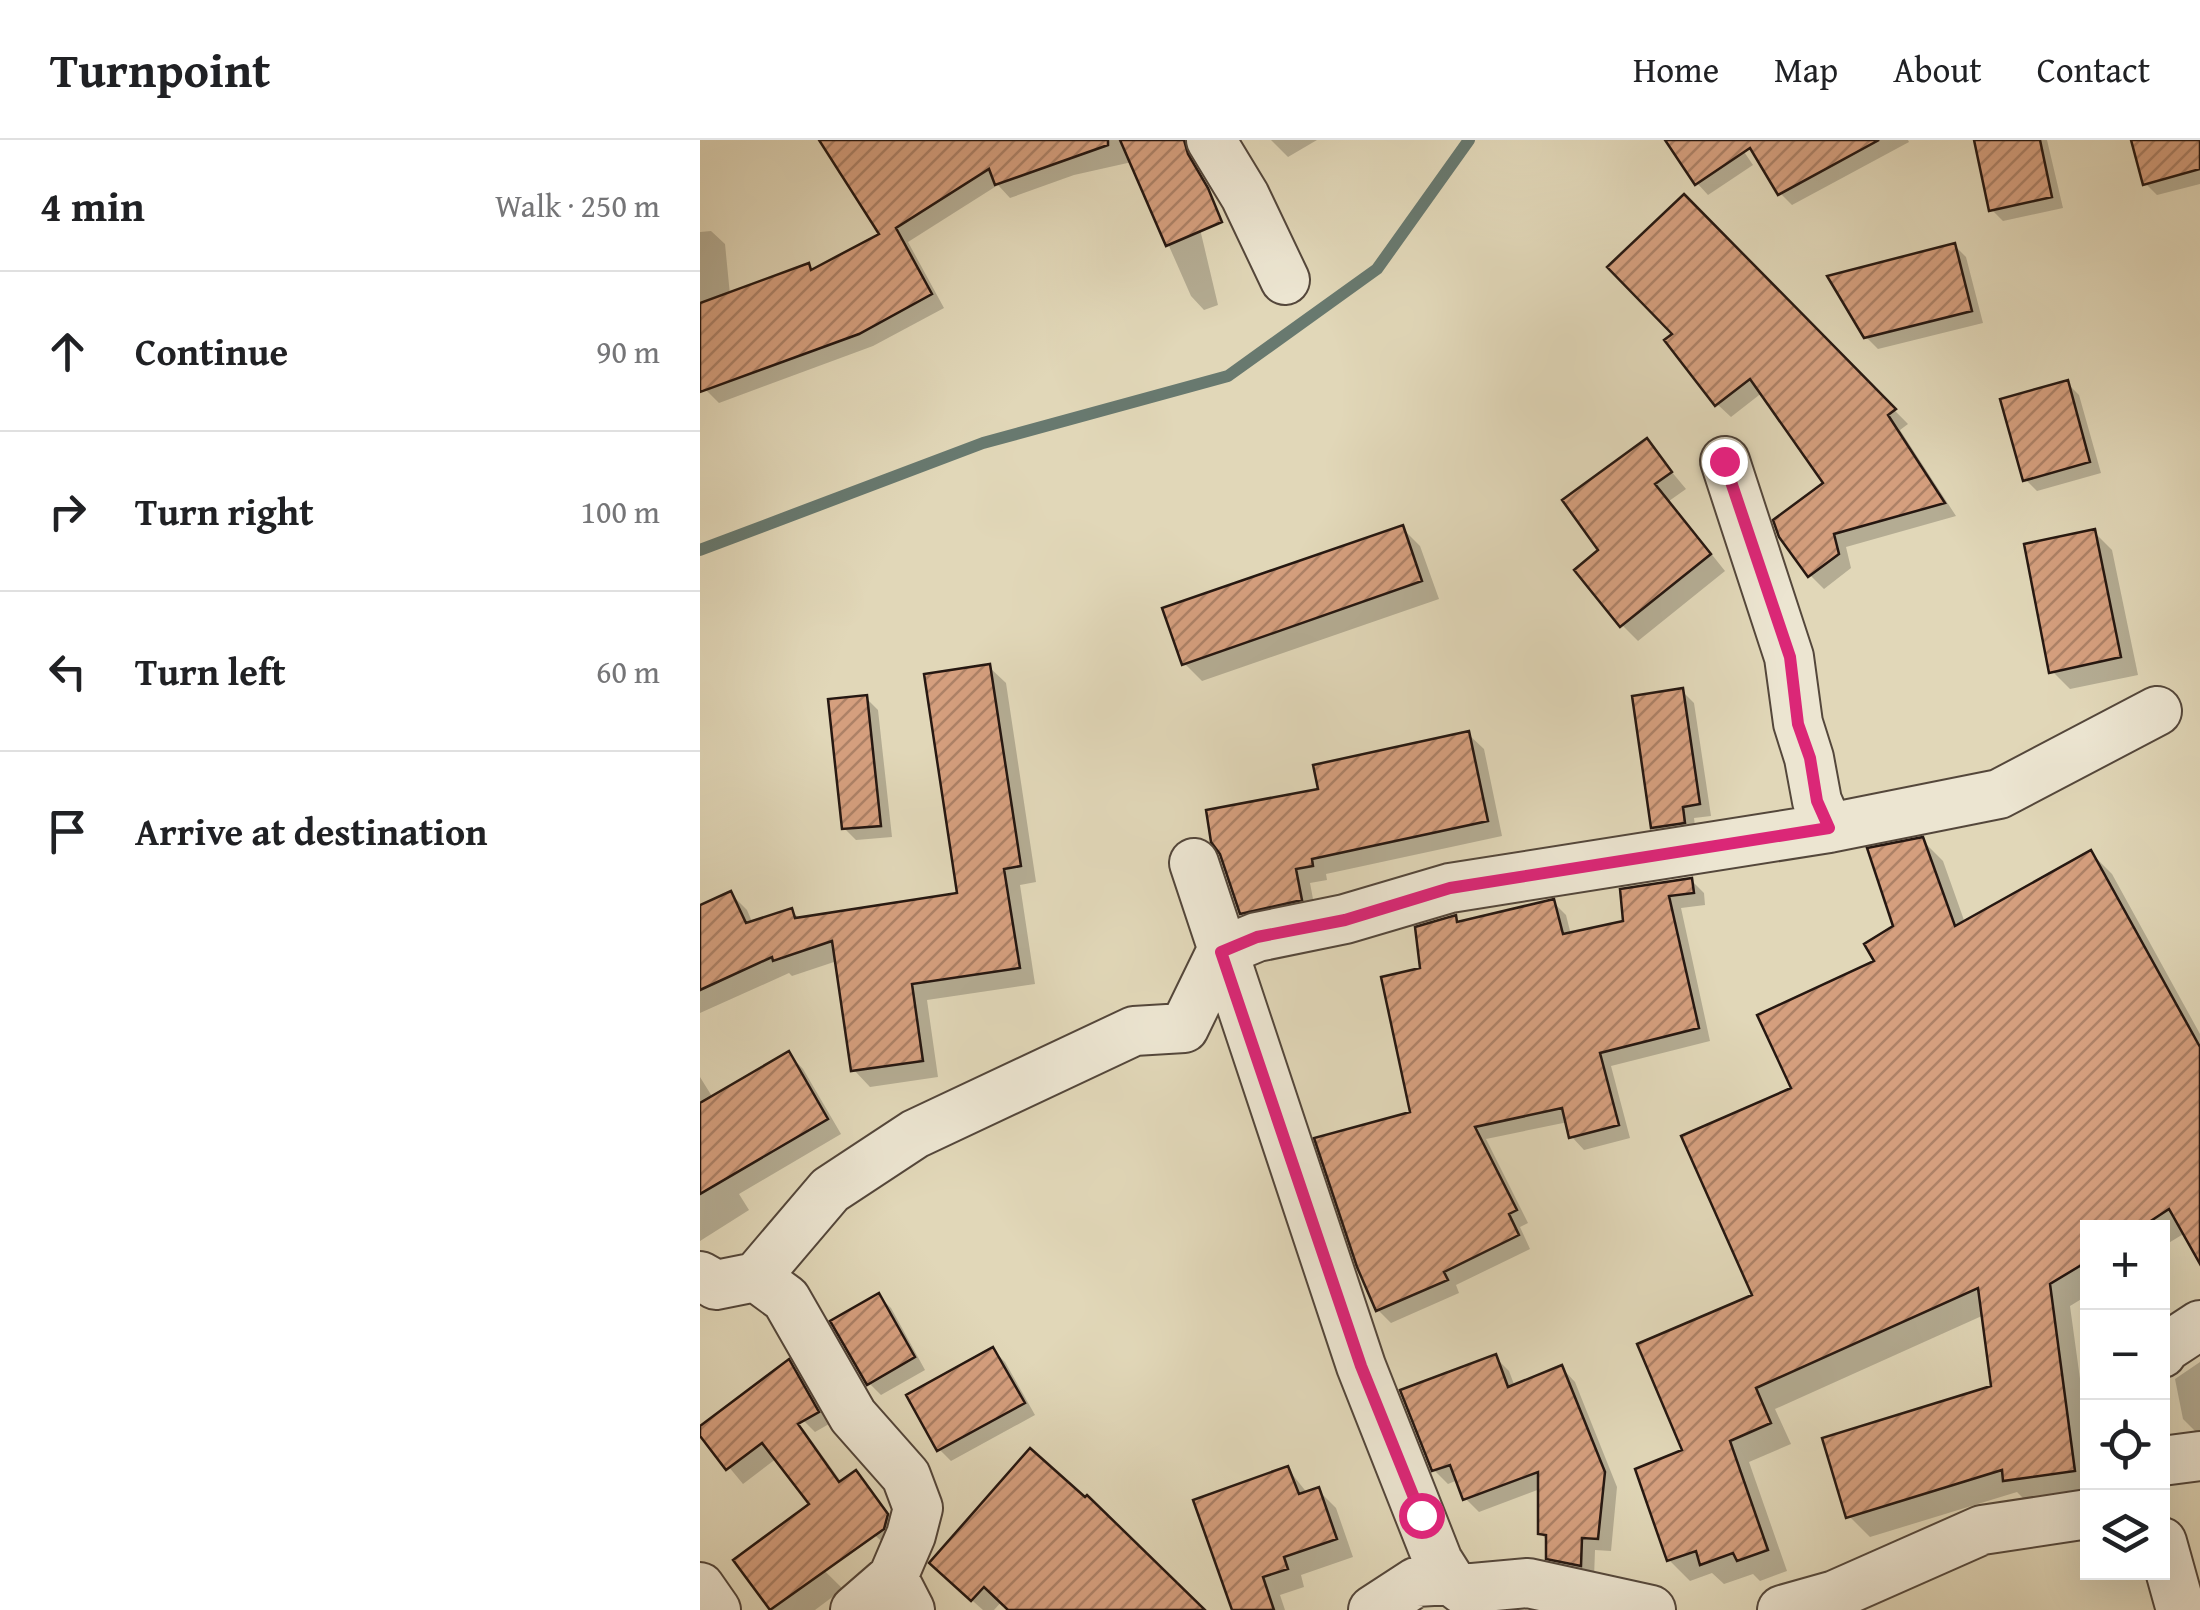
<!DOCTYPE html>
<html lang="en">
<head>
<meta charset="utf-8">
<style>
  body { margin:0; font-family:"Gentium Book Plus",serif; background:#f2f2f2; color:#202124 }
  .controls { position:absolute; right:30px; bottom:30px; display:grid; overflow:hidden; border-radius:0px; box-shadow:0 10px 40px #0002 }
  .controls button { width:90px; height:90px; display:grid; place-items:center; padding:0; border:0; border-bottom:2px solid #e0e0e0; background:#fff; color:#202124; font:50px sans-serif }
  .stop { position:absolute; width:30px; height:30px; margin:-22px; border:8px solid #db2777; border-radius:50%; background:#fff }
  .stop.end { background:#db2777; border-color:#fff; box-shadow:0 2px 10px #0008 }
  .list { margin:0; padding:0; list-style:none }
  h2 { display:flex; justify-content:space-between; align-items:center; height:130px; margin:0; padding:0 40px; font-size:42px }
  h2 small { font-size:32px; font-weight:400; color:#757577 }
  .list li { display:grid; grid-template-columns:65px 1fr auto; gap:30px; align-items:center; box-sizing:border-box; height:160px; padding:0 40px; border-top:2px solid #e0e0e0 }
  .list b { display:block; font-size:38px; white-space:nowrap }
  .list em { font-size:32px; font-style:normal; color:#757577 }
  .icon { flex:none; width:55px; height:55px; fill:none; stroke:currentColor; stroke-width:2; stroke-linecap:round; stroke-linejoin:round }
  .map { position:relative; flex:none; width:1500px; height:1470px; overflow:hidden }
  header { display:flex; align-items:center; gap:60px; box-sizing:border-box; height:140px; padding:0 50px; background:#fff; border-bottom:2px solid #e0e0e0 }
  header strong { font-size:48px }
  nav { display:flex; gap:55px; margin-inline-start:auto; font-size:35px }
  main { display:flex }
  aside { flex:1; background:#fff }
  .map>svg:first-child { display:block }
</style>
</head>
<body>
<header>
<strong>Turnpoint</strong>
<nav><a>Home</a><a>Map</a><a>About</a><a>Contact</a></nav>
</header>
<main>
<aside>
<h2>4 min<small>Walk · 250 m</small></h2>
<ul class="list">
<li><svg class="icon" aria-label="ahead" viewBox="0 0 24 24"><path d="M12 20V5M6 11l6-6 6 6"/></svg><div><b>Continue</b></div><em>90 m</em></li>
<li><svg class="icon" aria-label="right" viewBox="0 0 24 24"><path d="M7 20v-9h11M14 6l5 5-5 5"/></svg><div><b>Turn right</b></div><em>100 m</em></li>
<li><svg class="icon" aria-label="left" viewBox="0 0 24 24"><path d="M17 20v-9H6M10 6l-5 5 5 5"/></svg><div><b>Turn left</b></div><em>60 m</em></li>
<li><svg class="icon" aria-label="arrive" viewBox="0 0 24 24"><path d="M6 21V4h12l-3 4 3 4H6"/></svg><div><b>Arrive at destination</b></div></li>
</ul>
</aside>
<div class="map">
<svg width="1500" height="1470" viewBox="0 0 1500 1470">
  <defs>
    <pattern id="building-hatch" width="6" height="6" patternUnits="userSpaceOnUse" patternTransform="scale(2.5)"><rect width="6" height="6" fill="#d59f7e"/><path d="M-1 1l2-2M0 6l6-6M5 7l2-2" fill="none" stroke="#ad8166"/></pattern>
  </defs>
  <rect width="100%" height="100%" fill="#e1d7b8"/>
  <filter id="stains"><feTurbulence type="fractalNoise" baseFrequency=".002" numOctaves="4"/><feColorMatrix values="0 0 0 0 .2 0 0 0 0 .09 0 0 0 0 .02 0 0 0 .5 -.17"/></filter>
  <radialGradient id="worn" r=".72"><stop offset=".6" stop-color="#630" stop-opacity="0"/><stop offset="1" stop-color="#630" stop-opacity=".3"/></radialGradient>
  <path fill="#0003" d="M127 0H471L491 51 518 165 504 170 491 156 432 22 374 35 310 58 298 45 208 102 244 168 173 206 19 263 6 250 0 234V92L11 91 25 104 30 155 108 126 113 131 182 95Z
    M571 0H617L588 17Z
    M981 0H1036L1053 25 1008 55 997 43Z
    M1048 0H1208L1209 2 1092 65 1080 53Z
    M1276 0H1347L1363 68 1303 81 1291 69Z
    M1433 0H1500V44L1457 55 1445 43Z
    M984 57 1208 284 1200 290 1256 376 1146 407 1151 428 1124 449 1110 435 1081 396 1127 344 1063 252 1031 277 1017 264 975 194Z
    M1254 105 1266 117 1283 183 1178 209 1166 197Z
    M1367 243 1379 255 1401 333 1337 351 1325 339Z
    M946 301 986 349 969 361 1025 431 938 501 922 485 902 411Z
    M702 388 720 406 739 459 502 541 484 523Z
    M1394 392 1412 410 1438 535 1370 549 1352 531Z
    M289 527 306 543 336 742 320 745 335 844 227 860 238 937 170 947 154 930 137 821 92 836 89 833 0 873V767L31 754 47 770 53 784 91 770 100 779 259 755Z
    M982 551 994 563 1011 676 994 678 996 694 966 699 954 687Z
    M166 558 178 570 192 697 156 700 144 688Z
    M768 594 784 609 802 696 626 734 627 740 610 743 616 775 558 788 542 773 621 651Z
    M1222 700 1243 721 1265 783 1391 713 1412 734 1500 894V1115L1485 1093 1462 1107V1088H1388V1155L1370 1166 1388 1297V1353L1326 1361 1317 1352 1170 1397 1149 1376 1294 1248 1284 1175 1075 1269 1091 1304 1049 1322 1087 1431 1060 1441 1053 1434 1024 1444 1012 1433 990 1441 969 1420 985 1311 1055 1156 1094 949 1178 822 1196 787Z
    M991 740 1004 753 1005 765 981 768 1010 901 911 926 930 998 884 1010 872 997 868 982 786 999 828 1083 820 1087 830 1109 756 1145 759 1153 691 1183 678 1170 713 974 723 830 755 778 761 784 853 762 866 775 871 795 926 783Z
    M89 914 103 929 141 994 39 1054 49 1070 0 1101V937L13 958Z
    M179 1156 191 1168 225 1230 181 1255 169 1243Z
    M293 1210 305 1222 335 1275 251 1321 239 1309Z
    M795 1217 809 1231 815 1247 862 1228 875 1242 917 1347 911 1411 895 1410 894 1438 862 1432 848 1418 849 1402 840 1393V1349L779 1372 765 1358 758 1340 748 1344 734 1330Z
    M88 1222 100 1234 129 1284 115 1292 103 1280Z
    M1500 1222V1296L1483 1279 1475 1239Z
    M88 1274 104 1290 142 1343 156 1333 171 1349 202 1392 195 1413 104 1333 77 1318 43 1344 0 1292Z
    M588 1329 608 1354 618 1350 636 1368 653 1417 601 1435 604 1447 580 1455 585 1470H535Z
    M81 1388 143 1449 115 1470H73L36 1420Z
    M249 1440 502 1470H311L302 1461 294 1470H283Z"/>
  <g fill="none" stroke-linecap="round" stroke-linejoin="round">
    <path stroke="#68796f" stroke-width="12" d="M0 410 283 303 528 236 677 129 769 0"/>
  </g>
  <path fill="url(#building-hatch)" stroke="#251711" stroke-width="2.5" d="M119 0H408V5L295 45 289 29 196 88 232 154 159 194 0 252V163L109 123 111 130 179 94Z
    M420 0H484L488 14 508 48 522 82 466 106Z
    M965 0H1179L1078 55 1050 8 995 45Z
    M1274 0H1340L1352 57 1289 71Z
    M1431 0H1500V29L1443 45Z
    M984 54 1196 269 1188 275 1245 363 1134 394 1139 414 1108 437 1079 397 1073 380 1123 343 1050 239 1015 266 964 200 972 194 907 127Z
    M1255 103 1272 171 1164 198 1127 136Z
    M1368 240 1390 322 1323 341 1300 259Z
    M947 298 972 332 955 344 1011 414 920 487 874 430 898 410 862 360Z
    M703 385 722 441 482 525 462 468Z
    M1395 389 1421 517 1349 533 1324 404Z
    M290 524 321 726 304 729 320 828 212 844 223 921 151 931 132 801 73 821 72 817 0 850V765L31 751 46 783 92 768 95 778 257 753 224 534Z
    M983 548 1000 664 983 667 985 683 951 688 932 556Z
    M167 555 181 686 142 689 128 559Z
    M769 591 788 681 612 719 613 726 596 729 602 760 540 774 520 714 511 702 506 670 618 649 613 625Z
    M1223 697 1255 786 1391 710 1500 907V1124L1469 1069 1440 1088H1388V1121L1350 1144 1375 1331 1303 1341 1302 1330 1146 1378 1122 1298 1291 1246 1278 1148 1056 1248 1071 1283 1030 1301 1068 1410 1037 1421 1033 1413 1000 1425 996 1411 967 1421 935 1329 982 1310 937 1204 1052 1155 981 996 1091 948 1057 875 1174 821 1164 804 1193 786 1167 708Z
    M992 738 994 753 969 756 999 888 900 913 919 985 869 998 862 968 775 987 817 1070 809 1074 819 1095 744 1132 748 1140 676 1171 657 1127 614 998 710 972 681 837 720 828 715 787 756 775 757 782 854 759 863 794 923 781 920 749Z
    M89 911 128 979 0 1054V963Z
    M179 1153 215 1217 167 1245 130 1181Z
    M293 1207 325 1263 237 1311 206 1255Z
    M796 1214 808 1247 862 1225 905 1332 898 1399 882 1398 881 1426 846 1419V1395L838 1394V1332L763 1360 750 1325 732 1331 700 1250Z
    M89 1219 119 1272 98 1284 139 1342 156 1330 188 1374 184 1389 70 1470 33 1420 109 1364 62 1303 26 1330 0 1296V1286Z
    M330 1308 385 1357 387 1355 505 1470H308L284 1447 271 1461 229 1423Z
    M588 1326 599 1354 619 1347 637 1399 584 1417 588 1429 563 1437 574 1470H532L493 1360Z"/>
  <g fill="none" stroke-linecap="round" stroke-linejoin="round">
    <defs>
      <path id="street" d="M511 0 545 56 585 140
        M1025 321 1089 517 1098 583 1109 618 1117 661 1129 688
        M494 723 661 1226 738 1421 750 1440 762 1449 828 1443 951 1470
        M0 1136 16 1145 56 1137 86 1159 153 1276 206 1336 218 1368 211 1395 193 1437 210 1470
        M56 1137 130 1050 215 994 434 891 484 888 521 812 557 797 645 779 750 748 1129 688 1299 654 1457 571
        M1462 1213 1465 1208 1500 1185
        M1462 1321 1500 1316
        M1462 1402 1481 1470
        M0 1447 16 1470
        M155 1470 193 1437
        M673 1470 716 1442 750 1440
        M1082 1470 1135 1455 1282 1390 1388 1374"/>
    </defs>
    <use href="#street" stroke="#54473b" stroke-width="52"/>
    <use href="#street" stroke="#ece5d1" stroke-width="48"/>
  </g>
  <g fill="none" stroke-linecap="round" stroke-linejoin="round">
    <path stroke="#db2777" stroke-width="12" d="M721 1375 661 1226 521 812 557 797 645 780 750 748 1129 688 1117 661 1110 618 1098 584 1090 517 1024 321"/>
  </g>
  <rect width="100%" height="100%" filter="url(#stains)"/>
  <rect width="100%" height="100%" fill="url(#worn)"/>
</svg>
<div class="controls">
<button>+</button>
<button>−</button>
<button><svg class="icon" aria-label="locate" viewBox="0 0 24 24"><circle cx="12" cy="12" r="6"/><path d="M12 2v4M12 18v4M2 12h4M18 12h4"/></svg></button>
<button><svg class="icon" aria-label="layers" viewBox="0 0 24 24"><path d="M12 4l9 5-9 5-9-5zM3 14l9 5 9-5"/></svg></button>
</div>
<div class="stop" style="left:721px;top:1375px"></div>
<div class="stop end" style="left:1024px;top:321px"></div>
</div>
</main>
</body>
</html>
